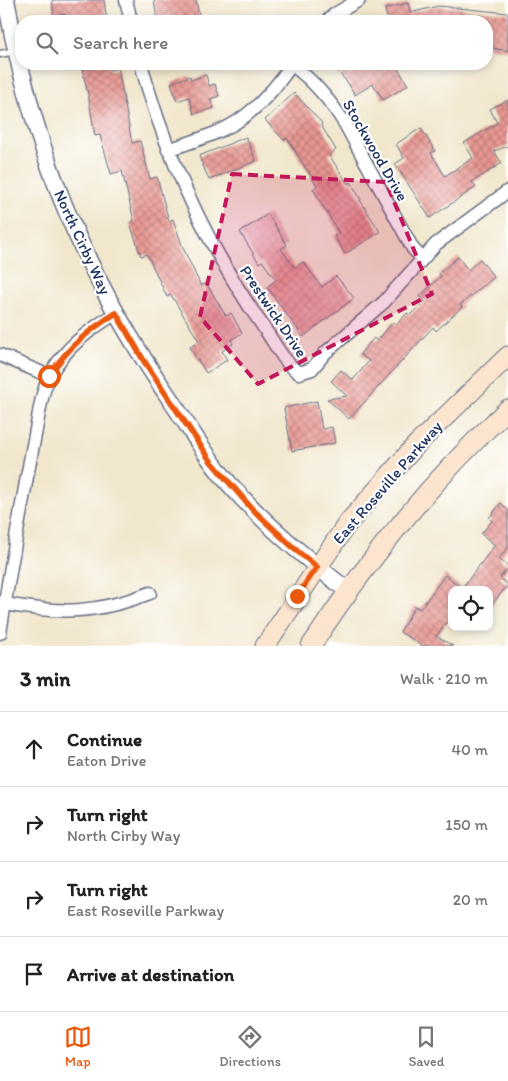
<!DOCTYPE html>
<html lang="en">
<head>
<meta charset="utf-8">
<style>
  body { margin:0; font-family:Itim,sans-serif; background:#f2f2f2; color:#202124 }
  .controls { position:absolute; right:15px; bottom:15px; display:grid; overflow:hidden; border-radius:10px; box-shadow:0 2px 8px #0003 }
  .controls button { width:45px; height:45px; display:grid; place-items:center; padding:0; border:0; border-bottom:1px solid #e0e0e0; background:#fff; color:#202124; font:25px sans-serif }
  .stop { position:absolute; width:15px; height:15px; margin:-11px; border:4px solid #ea580c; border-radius:50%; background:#fff }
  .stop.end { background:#ea580c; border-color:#fff; box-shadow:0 1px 5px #0008 }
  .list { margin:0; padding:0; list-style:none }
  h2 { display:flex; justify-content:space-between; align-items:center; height:65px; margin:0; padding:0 20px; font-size:21px }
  h2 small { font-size:16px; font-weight:400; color:#757577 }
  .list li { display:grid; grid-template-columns:32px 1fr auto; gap:15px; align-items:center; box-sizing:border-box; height:75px; padding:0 20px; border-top:1px solid #e0e0e0 }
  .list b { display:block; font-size:19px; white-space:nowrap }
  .list p { margin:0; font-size:16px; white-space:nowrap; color:#757577 }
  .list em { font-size:16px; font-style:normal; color:#757577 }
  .icon { flex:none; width:28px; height:28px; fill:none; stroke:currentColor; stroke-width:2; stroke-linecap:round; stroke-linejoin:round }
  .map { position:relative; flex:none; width:508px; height:646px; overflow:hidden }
  .search { position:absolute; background:#fff; box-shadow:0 2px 8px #0003; left:15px; right:15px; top:15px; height:55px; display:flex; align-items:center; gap:12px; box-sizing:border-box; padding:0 18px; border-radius:20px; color:#757577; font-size:19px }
  .sheet { height:365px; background:#fff }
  nav { display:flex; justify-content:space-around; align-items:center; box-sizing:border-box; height:70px; border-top:1px solid #e0e0e0; background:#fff; font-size:14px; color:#757577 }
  nav a { display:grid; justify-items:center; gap:2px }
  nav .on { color:#ea580c }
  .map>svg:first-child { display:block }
</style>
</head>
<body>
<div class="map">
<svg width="508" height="646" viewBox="0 0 508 646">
  <defs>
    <pattern id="building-cross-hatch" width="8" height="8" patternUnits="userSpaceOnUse" patternTransform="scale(1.25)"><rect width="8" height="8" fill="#e99792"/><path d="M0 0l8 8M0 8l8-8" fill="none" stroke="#bc7c7a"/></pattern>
  </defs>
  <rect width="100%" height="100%" fill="#fff"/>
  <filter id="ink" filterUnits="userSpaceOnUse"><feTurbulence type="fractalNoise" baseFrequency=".02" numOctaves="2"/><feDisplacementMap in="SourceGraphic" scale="10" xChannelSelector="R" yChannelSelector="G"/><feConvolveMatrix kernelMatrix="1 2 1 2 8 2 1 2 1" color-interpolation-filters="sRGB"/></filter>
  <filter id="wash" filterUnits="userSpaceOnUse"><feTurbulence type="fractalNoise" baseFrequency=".0096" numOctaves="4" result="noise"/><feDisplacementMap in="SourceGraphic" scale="20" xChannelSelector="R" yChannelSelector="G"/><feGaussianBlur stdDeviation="1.12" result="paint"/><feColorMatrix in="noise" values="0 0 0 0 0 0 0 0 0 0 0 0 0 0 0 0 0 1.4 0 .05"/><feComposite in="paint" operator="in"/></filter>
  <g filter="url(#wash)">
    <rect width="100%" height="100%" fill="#f1e7cd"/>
    <g id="blocks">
      <path fill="url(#building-cross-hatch)" d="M52 0H104L107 21H66L65 14 54 16Z
        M154 0H196L200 21H171V18L157 20Z
        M408 3 410 13 438 6 508 13V51L487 47 490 21H388L385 9Z
        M81 64H108L110 70 118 68 132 143 140 141 150 179 157 177 169 221 173 219 183 248 201 286 206 283 226 316 231 313 242 333 231 340 233 344 222 351 227 360 206 373 190 347 199 341 171 295 167 297 147 254 141 256 130 223 134 221 122 171 111 174 100 135 95 136 88 94Z
        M331 64H395L408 85 383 100 373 84 355 95 348 83Z
        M206 75 209 86 215 84 219 96 210 99 214 108 194 114 189 97 177 101 171 83 190 76 191 80Z
        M294 93 322 123 321 125 336 150 329 155 348 184 351 182 361 200H360L380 232 345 254 334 236 339 233 313 189 317 186 287 138 284 140 265 120Z
        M508 100V146L494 151 502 163 472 182 476 187 430 218 395 164 404 158 396 144 421 128 435 151 431 153 445 176 473 158 464 143 497 123 490 109Z
        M246 137 256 161 209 180 199 156Z
        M268 214 287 245 281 249 295 268 303 262 322 287 336 276 354 298 303 337 267 287 276 280 262 261 259 263 240 232Z
        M458 257 468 270 480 259 494 277 460 305 462 307 436 331 433 327 349 419 327 399 347 396 331 381 341 370 353 380 369 361 360 354 374 338 377 341 393 322 396 325 407 313 410 315 425 301 420 296 441 276 439 273Z
        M317 401 322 429 332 427 335 443 292 451 284 408Z
        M501 503 508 510V548L499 559 508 566V568L500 578 508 585 489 608V590H452V616L436 636 453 646H423L400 632 415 606 420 609 445 575 462 588 495 545 481 534 492 521 489 518Z"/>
    </g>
  </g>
  <g filter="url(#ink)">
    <use href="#blocks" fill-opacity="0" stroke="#666f85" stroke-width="1"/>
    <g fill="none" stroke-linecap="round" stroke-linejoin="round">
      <defs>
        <path id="service" d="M0 54 15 51"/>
        <path id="minor" d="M126 0 131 21
          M327 21 335 14 359 0
          M141 64C167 160 207 246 264 328 275 343 283 362 299 373L312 369 325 353 384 302 436 244 508 191
          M291 64C314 81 330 100 345 124L413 249 422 258
          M168 150C188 143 208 137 226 128 254 114 275 89 292 64
          M0 355 49 376
          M5 604C60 614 96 614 150 593
          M0 633C10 570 21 508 33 445 38 423 40 395 50 375 65 347 91 329 116 313"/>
        <path id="tertiary" d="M6 0C23 93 50 184 93 269 116 316 144 361 174 405 193 433 210 463 233 488 268 527 307 559 348 591"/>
        <path id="secondary" d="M265 646 347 524 416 445 508 356
          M311 646C368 559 432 480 508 409"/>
      </defs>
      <use href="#service" stroke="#666f85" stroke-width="9"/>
      <use href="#minor" stroke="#666f85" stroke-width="15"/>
      <use href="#tertiary" stroke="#666f85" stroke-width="19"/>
      <use href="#secondary" stroke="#666f85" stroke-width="21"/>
      <use href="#service" stroke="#fff" stroke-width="6"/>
      <use href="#minor" stroke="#fff" stroke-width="12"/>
      <use href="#tertiary" stroke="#fff" stroke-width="16"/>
      <use href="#secondary" stroke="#fce5cf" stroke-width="19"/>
    </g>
  </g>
  <g fill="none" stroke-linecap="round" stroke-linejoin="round" filter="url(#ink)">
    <path stroke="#ea580c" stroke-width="6" d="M49 376C67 348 89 330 116 313L144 361 210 460 252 509 297 551 317 567 297 596"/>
  </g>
  <path fill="#c2185b" fill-opacity="0.2" stroke="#c2185b" stroke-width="4" stroke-dasharray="10 6" stroke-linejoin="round" d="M232 174 386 182 432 294 258 384 200 317Z"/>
  <g text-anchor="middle" stroke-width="4.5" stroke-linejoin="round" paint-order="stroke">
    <g font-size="16" fill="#1b2f5e" stroke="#fff">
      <text transform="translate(376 150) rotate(60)" y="6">Stockwood Drive</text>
      <text transform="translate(83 242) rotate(65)" y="6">North Cirby Way</text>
      <text transform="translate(274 311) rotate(56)" y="6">Prestwick Drive</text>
      <text transform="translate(387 482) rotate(-49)" y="6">East Roseville Parkway</text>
    </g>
  </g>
</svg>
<div class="controls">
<button><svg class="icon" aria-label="locate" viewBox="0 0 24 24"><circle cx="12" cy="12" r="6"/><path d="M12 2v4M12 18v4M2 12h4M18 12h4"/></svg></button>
</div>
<div class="stop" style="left:49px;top:376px"></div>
<div class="stop end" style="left:297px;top:596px"></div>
<div class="search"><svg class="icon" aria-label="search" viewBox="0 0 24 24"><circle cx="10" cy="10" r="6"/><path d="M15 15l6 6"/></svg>Search here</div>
</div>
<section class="sheet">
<h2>3 min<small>Walk · 210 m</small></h2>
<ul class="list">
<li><svg class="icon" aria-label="ahead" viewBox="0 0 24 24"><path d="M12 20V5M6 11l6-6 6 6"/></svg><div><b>Continue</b><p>Eaton Drive</p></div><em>40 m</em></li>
<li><svg class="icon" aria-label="right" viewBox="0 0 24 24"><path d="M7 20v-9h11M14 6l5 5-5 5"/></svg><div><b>Turn right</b><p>North Cirby Way</p></div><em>150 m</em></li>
<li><svg class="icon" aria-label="right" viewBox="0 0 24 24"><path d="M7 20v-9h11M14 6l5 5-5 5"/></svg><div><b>Turn right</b><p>East Roseville Parkway</p></div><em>20 m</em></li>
<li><svg class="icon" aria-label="arrive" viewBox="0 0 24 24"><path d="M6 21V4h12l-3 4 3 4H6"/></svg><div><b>Arrive at destination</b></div></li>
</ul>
</section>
<nav>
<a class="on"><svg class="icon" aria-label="map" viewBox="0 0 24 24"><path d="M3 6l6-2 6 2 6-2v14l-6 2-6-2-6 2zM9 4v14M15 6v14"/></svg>Map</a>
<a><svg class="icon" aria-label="directions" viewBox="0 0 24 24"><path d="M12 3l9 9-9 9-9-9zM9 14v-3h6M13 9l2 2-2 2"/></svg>Directions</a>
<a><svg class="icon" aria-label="saved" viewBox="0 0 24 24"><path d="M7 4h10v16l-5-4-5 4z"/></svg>Saved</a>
</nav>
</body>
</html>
